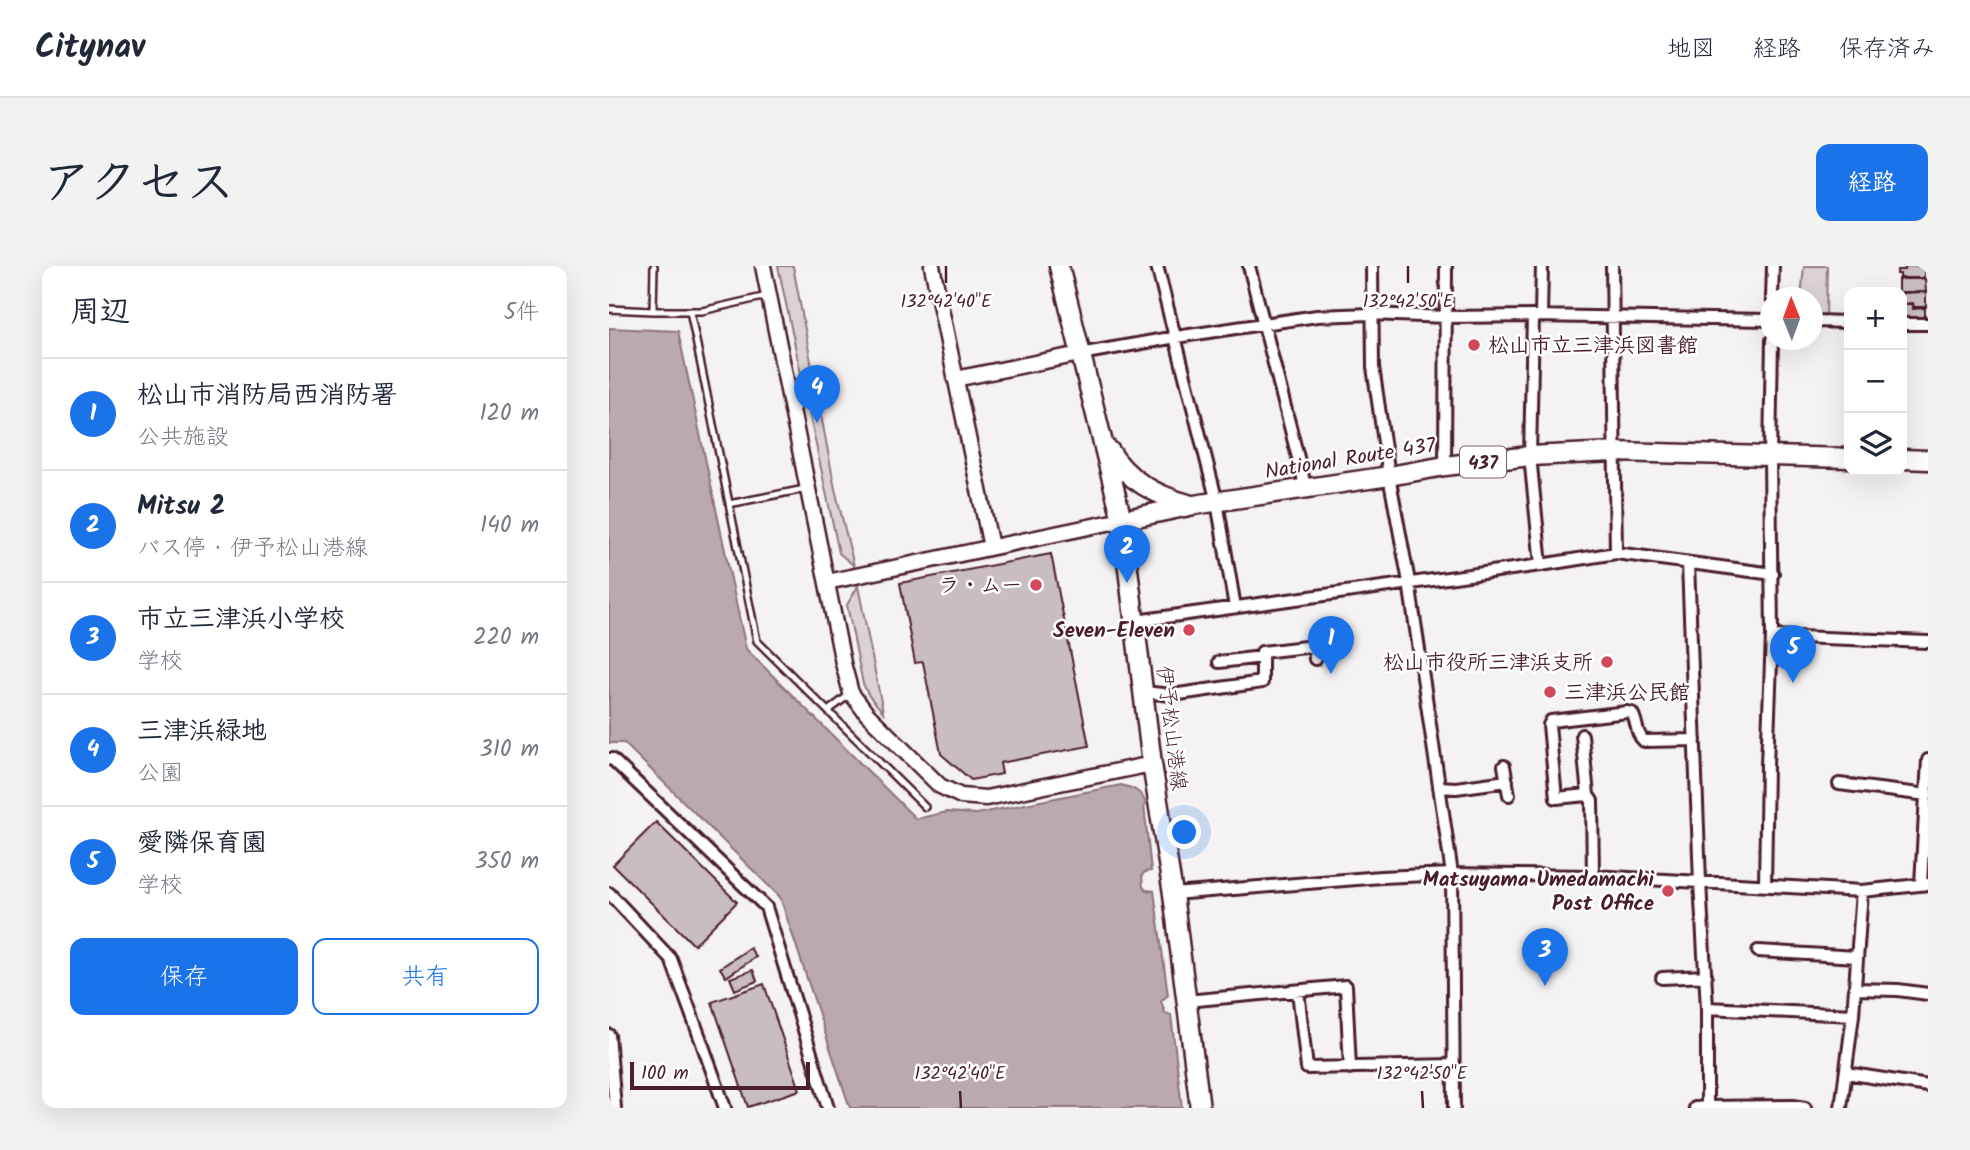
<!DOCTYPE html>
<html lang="ja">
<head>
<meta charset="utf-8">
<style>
  body { margin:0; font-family:Kalam,"Klee One",sans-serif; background:#f2f2f3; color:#1f2937 }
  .controls { position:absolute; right:21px; top:21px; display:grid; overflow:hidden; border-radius:14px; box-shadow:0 7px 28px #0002 }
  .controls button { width:63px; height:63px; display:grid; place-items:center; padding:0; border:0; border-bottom:2px solid #e0e1e3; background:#fff; color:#1f2937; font:35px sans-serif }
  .compass { position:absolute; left:1151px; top:21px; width:63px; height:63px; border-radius:50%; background:#fff; box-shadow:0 7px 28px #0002; rotate:359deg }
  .scale { position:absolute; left:21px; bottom:18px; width:180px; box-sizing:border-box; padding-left:7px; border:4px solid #4a1f2b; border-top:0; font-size:19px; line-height:24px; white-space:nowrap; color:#4a1f2b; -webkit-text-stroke:5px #fff; paint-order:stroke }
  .you { position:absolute; left:576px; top:567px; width:24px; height:24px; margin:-18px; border:5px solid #fff; border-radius:50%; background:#1a73e8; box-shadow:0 0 0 10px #1a73e833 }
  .badge { display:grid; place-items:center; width:46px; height:46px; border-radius:50%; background:#1a73e8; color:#fff; font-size:23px; font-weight:700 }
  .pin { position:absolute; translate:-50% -58px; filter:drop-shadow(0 2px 4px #0008) }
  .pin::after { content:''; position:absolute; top:37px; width:24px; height:21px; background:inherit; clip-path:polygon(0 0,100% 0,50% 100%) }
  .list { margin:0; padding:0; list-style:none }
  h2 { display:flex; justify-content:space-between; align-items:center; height:91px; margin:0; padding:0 28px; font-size:30px }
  h2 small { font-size:23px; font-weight:400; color:#747a83 }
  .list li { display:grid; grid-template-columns:46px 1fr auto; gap:21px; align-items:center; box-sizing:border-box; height:112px; padding:0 28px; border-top:2px solid #e0e1e3 }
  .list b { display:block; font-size:26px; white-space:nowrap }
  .list p { margin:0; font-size:23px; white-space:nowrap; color:#747a83 }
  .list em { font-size:23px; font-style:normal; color:#747a83 }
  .actions { display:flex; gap:14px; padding:21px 28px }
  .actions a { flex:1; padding:16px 0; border:2px solid #1a73e8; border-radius:14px; text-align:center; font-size:24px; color:#1a73e8 }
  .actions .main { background:#1a73e8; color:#fff }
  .icon { flex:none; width:38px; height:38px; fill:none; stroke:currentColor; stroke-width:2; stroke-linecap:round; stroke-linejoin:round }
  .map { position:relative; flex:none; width:1319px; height:842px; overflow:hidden; border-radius:14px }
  header { display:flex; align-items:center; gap:42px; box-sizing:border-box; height:98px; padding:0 35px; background:#fff; border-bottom:2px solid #e0e1e3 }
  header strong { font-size:33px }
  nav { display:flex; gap:38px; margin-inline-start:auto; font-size:24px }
  .intro { display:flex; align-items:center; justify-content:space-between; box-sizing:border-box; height:168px; padding:0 42px }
  h1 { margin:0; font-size:49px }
  .button { padding:18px 32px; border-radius:14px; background:#1a73e8; color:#fff; font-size:24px; font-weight:700 }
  main { display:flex; gap:42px; padding:0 42px }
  aside { flex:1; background:#fff; border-radius:14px; box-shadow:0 7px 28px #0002 }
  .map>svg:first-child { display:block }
</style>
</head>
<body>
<header>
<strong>Citynav</strong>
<nav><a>地図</a><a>経路</a><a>保存済み</a></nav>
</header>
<div class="intro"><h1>アクセス</h1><a class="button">経路</a></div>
<main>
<aside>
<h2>周辺<small>5件</small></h2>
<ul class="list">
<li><span class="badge">1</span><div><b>松山市消防局西消防署</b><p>公共施設</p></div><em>120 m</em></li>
<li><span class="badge">2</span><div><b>Mitsu 2</b><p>バス停 · 伊予松山港線</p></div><em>140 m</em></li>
<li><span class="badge">3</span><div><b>市立三津浜小学校</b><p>学校</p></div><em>220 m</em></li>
<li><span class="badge">4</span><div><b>三津浜緑地</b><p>公園</p></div><em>310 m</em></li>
<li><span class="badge">5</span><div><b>愛隣保育園</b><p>学校</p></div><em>350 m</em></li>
</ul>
<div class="actions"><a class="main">保存</a><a>共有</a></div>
</aside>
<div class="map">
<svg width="1319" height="842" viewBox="0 0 1319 842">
  <rect width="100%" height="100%" fill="#f4f2f2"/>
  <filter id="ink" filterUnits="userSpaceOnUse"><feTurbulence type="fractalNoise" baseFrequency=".0143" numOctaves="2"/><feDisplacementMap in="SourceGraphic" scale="14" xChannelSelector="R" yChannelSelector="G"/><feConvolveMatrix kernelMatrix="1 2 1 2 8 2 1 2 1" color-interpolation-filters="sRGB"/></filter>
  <g filter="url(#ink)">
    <path fill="#dbd2d5" stroke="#927880" stroke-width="2" d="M169 0H184L226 223 245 300 230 287Z
      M1195 0H1218L1217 53H1204V32H1192Z
      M249 320 274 446 260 430 254 418 238 339Z"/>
    <path fill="#baa9ae" stroke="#8d727a" stroke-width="2" d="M0 62 69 65 137 383 307 553 338 546 367 548 512 519C524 522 533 525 537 538L535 539 542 605 536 606 533 609 534 621 537 624 545 625 559 729 552 735 556 747 562 749 573 842H241L171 631 15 477H0Z"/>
    <path fill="#cabdc1" stroke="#4a1f2b" stroke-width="2" d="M1296 0H1315V12H1291V8H1288V4H1296Z
      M1289 13H1316L1317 26H1289Z
      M1317 26V41H1305L1304 37 1293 38V27Z
      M1293 38H1304V43L1316 42V54H1293Z
      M442 288 480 480 391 497 393 508 362 514 332 488 314 396 306 397 291 317Z
      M47 556 128 636 85 679 4 599Z
      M141 682 147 691 117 711 111 702Z
      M144 704 148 715 126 724 121 712Z
      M155 718 191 824 139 841 103 736Z"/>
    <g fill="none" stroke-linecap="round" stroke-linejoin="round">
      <defs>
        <path id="service" d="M0 43 44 45 45 0
          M44 45H93L158 30
          M81 45 148 375 316 541
          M120 238 196 223
          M219 445 240 429"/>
        <path id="minor" d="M548 0 608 236 626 341
          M640 0 697 223
          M763 0 764 101 780 210 800 316 843 608 845 842
          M1003 0 1007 287
          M1163 32 1164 0
          M924 50 921 190 932 299
          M932 50 933 0
          M1204 55 1240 56
          M1293 58H1319
          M471 88 567 71 708 50 762 48 838 51 924 50 1162 54
          M836 200 837 0
          M1079 297 1091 616 1098 742V841L1086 842
          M527 355 932 299 1007 287 1164 308
          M1163 370 1319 376
          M610 396 653 391
          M534 426 563 429 653 416V386L705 380 706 393
          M973 469 979 529 983 535 984 610
          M0 493H3L157 641 219 842
          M895 500 900 529
          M1230 518 1318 529
          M830 521 847 522 898 515
          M979 529 947 532 940 459 942 455 1018 446 1023 447C1029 457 1026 467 1035 475L1086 474
          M1312 618 1319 494
          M1156 619 1158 499 1163 370 1161 190 1163 74
          M0 627 62 693 93 777 116 842
          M564 628 772 611 843 608 984 610 1253 625 1319 618
          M1149 685 1248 691
          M1053 712 1097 710
          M1246 723 1289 724 1319 728
          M689 725 698 802 844 799
          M577 735 737 720 741 802
          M1098 742 1244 749
          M0 769 6 842
          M1237 807 1319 820
          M1098 841 1184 840 1196 842
          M1232 842 1244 749 1253 625"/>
        <path id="tertiary" d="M154 0 234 397 242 427 258 448 331 520 352 530 377 532 543 498
          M323 0 382 281
          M346 113 471 88
          M218 316 513 254"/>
        <path id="primary" d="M513 254 543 498 564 628 591 842"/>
        <path id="trunk" d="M450 0 513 254 585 239 780 210 836 200 921 190 1005 186 1240 192
          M500 184C518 214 546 229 579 238
          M1293 193 1319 194"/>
      </defs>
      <use href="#service" stroke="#4a1f2b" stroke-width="10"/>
      <use href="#minor" stroke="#4a1f2b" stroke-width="16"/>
      <use href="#tertiary" stroke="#4a1f2b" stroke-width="19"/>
      <use href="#primary" stroke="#4a1f2b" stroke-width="23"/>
      <use href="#trunk" stroke="#4a1f2b" stroke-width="23"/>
      <use href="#service" stroke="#fff" stroke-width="5"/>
      <use href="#minor" stroke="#fff" stroke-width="10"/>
      <use href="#tertiary" stroke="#fff" stroke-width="14"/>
      <use href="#primary" stroke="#fff" stroke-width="18"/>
      <use href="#trunk" stroke="#fff" stroke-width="18"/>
    </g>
  </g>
  <path fill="none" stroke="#4a1f2b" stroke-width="2.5" d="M337 0V17M799 0V17M351 825 352 842M813 825 814 842"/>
  <g fill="#d1495b" stroke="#fff" stroke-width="2.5">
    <circle cx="865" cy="79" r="7"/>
    <circle cx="427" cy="319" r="7"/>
    <circle cx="580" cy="364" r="7"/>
    <circle cx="998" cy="396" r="7"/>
    <circle cx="941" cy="426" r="7"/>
    <circle cx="1059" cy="625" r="7"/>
  </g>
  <g text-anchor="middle" stroke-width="5" stroke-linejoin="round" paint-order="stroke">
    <rect fill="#fff" stroke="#80626b" stroke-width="2" x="851" y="180.5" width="46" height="31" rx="5"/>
    <g font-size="19" font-weight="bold" fill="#4a1f2b">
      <text x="874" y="203">437</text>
    </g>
    <g font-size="21" font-weight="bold" fill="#4a1f2b" stroke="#fff" text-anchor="end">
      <text x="879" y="86" text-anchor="start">松山市立三津浜図書館</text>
      <text x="413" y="326">ラ・ムー</text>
      <text x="566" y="371">Seven-Eleven</text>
      <text x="984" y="403">松山市役所三津浜支所</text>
      <text x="955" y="433" text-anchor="start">三津浜公民館</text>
      <text x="1045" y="620">Matsuyama Umedamachi<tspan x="1045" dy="24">Post Office</tspan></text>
    </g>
    <g font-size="21" fill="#4a1f2b" stroke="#fff">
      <text transform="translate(741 192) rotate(-9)" y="7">National Route 437</text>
      <text transform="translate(563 462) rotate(83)" y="7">伊予松山港線</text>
    </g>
  </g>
  <g font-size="18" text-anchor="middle" fill="#4a1f2b" stroke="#fff" stroke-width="5" stroke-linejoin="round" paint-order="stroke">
    <text x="337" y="41">132°42'40"E</text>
    <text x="799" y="41">132°42'50"E</text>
    <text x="351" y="813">132°42'40"E</text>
    <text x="813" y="813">132°42'50"E</text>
  </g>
</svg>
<div class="controls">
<button>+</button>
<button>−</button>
<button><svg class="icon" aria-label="layers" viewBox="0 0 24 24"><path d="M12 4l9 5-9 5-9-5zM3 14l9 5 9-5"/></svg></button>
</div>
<svg class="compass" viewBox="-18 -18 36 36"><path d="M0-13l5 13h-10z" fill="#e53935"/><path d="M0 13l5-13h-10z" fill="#747a83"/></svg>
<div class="scale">100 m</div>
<div class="you"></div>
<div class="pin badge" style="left:722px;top:408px">1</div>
<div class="pin badge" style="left:518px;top:317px">2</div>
<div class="pin badge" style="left:936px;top:720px">3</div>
<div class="pin badge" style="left:208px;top:157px">4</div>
<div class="pin badge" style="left:1184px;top:417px">5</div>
</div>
</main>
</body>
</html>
